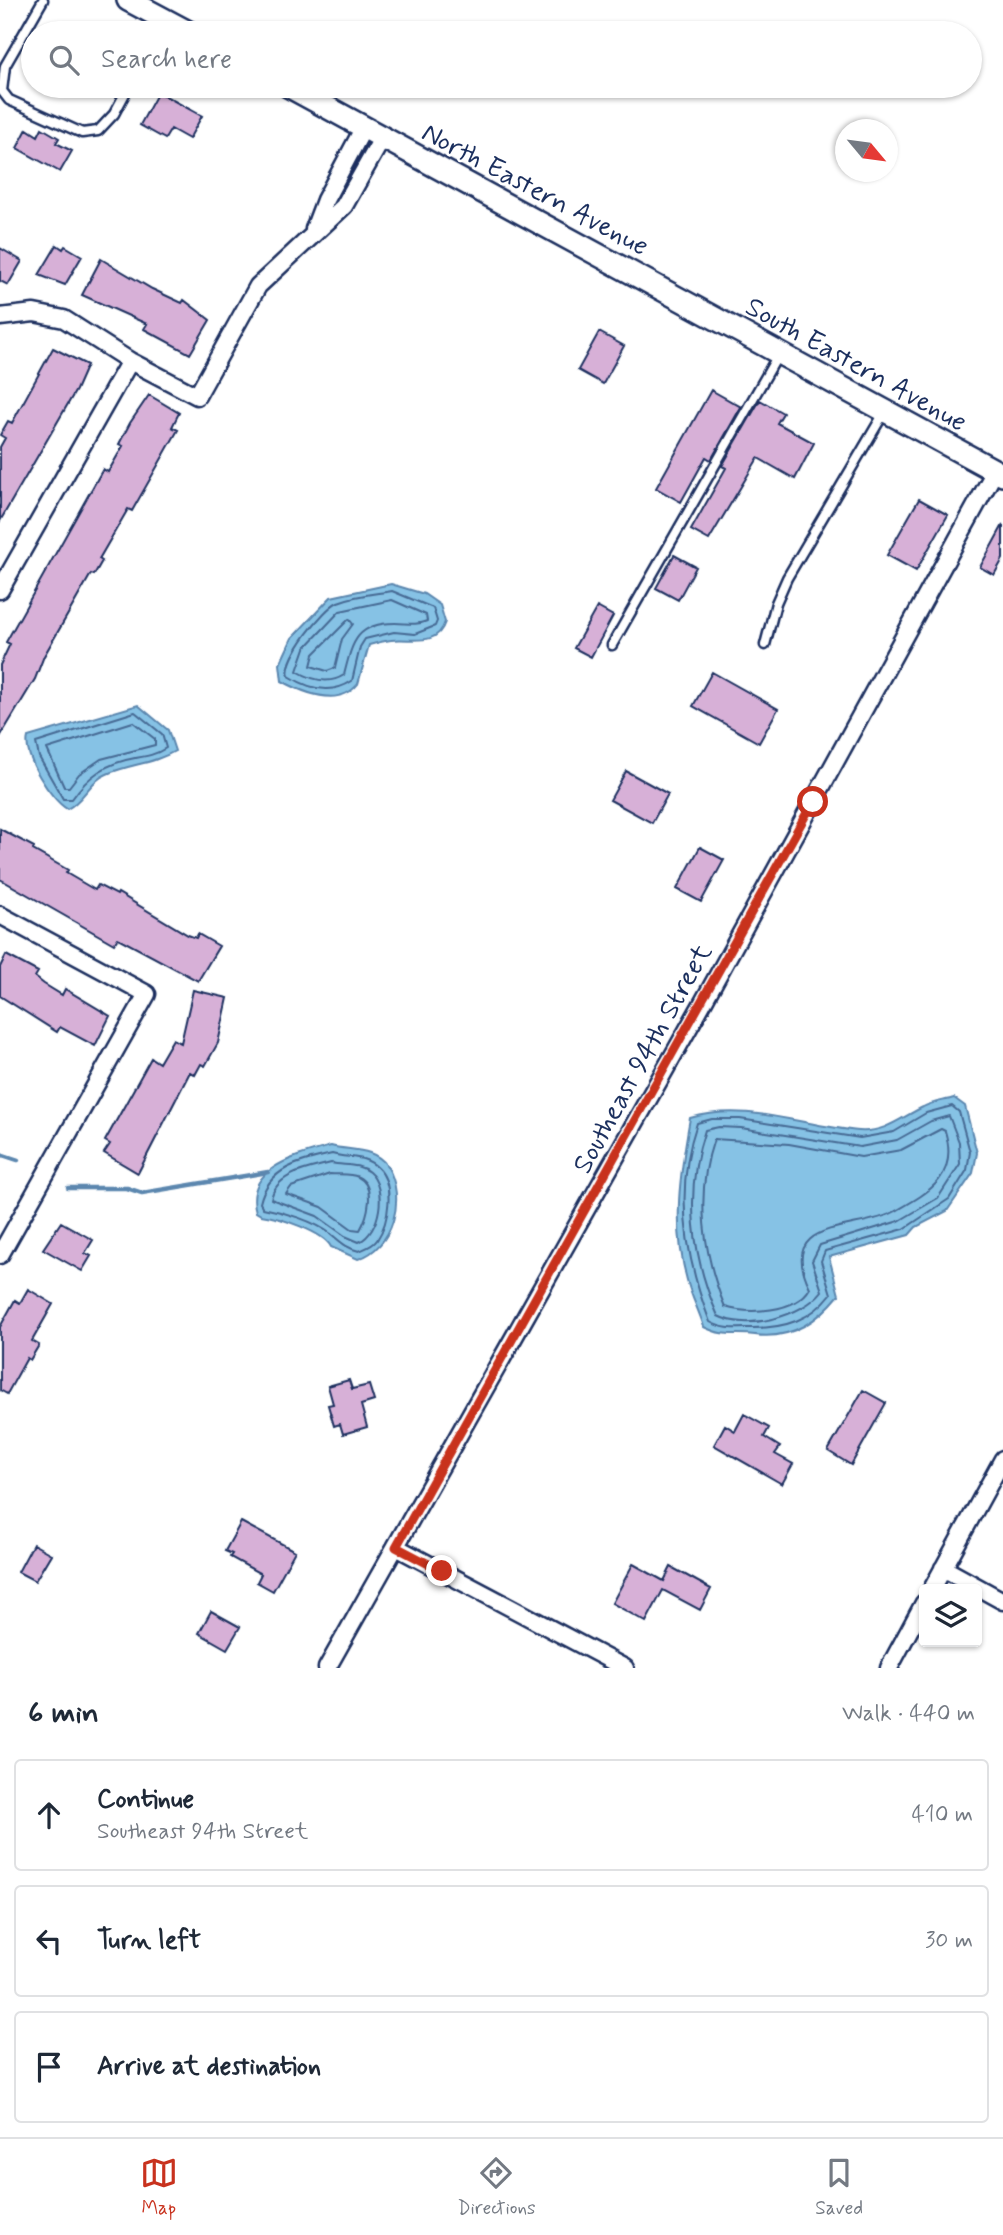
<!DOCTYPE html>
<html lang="en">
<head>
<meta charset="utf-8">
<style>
  body { margin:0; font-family:Mynerve,sans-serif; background:#f6f6f7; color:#1f2937 }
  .controls { position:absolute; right:21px; bottom:21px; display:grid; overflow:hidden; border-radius:7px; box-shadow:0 2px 5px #0004 }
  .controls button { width:63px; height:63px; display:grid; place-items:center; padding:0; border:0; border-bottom:2px solid #e0e1e3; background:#fff; color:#1f2937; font:35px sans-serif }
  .compass { position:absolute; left:835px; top:119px; width:63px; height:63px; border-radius:50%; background:#fff; box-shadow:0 2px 5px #0004; rotate:119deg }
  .stop { position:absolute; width:21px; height:21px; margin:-16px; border:5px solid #c8321e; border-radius:50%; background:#fff }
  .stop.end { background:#c8321e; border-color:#fff; box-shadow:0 2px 7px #0008 }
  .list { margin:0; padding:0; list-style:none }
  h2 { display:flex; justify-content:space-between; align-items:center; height:91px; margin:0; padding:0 28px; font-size:30px }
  h2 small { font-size:23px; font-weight:400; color:#747a83 }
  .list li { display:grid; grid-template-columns:46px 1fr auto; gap:21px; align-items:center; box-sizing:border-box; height:112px; margin:0 14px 14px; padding:0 14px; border:2px solid #e0e1e3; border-radius:7px }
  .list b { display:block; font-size:26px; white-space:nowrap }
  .list p { margin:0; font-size:23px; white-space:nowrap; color:#747a83 }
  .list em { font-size:23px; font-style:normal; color:#747a83 }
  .icon { flex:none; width:38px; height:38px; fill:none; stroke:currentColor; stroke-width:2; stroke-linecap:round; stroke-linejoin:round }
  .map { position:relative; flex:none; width:1003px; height:1668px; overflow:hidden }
  .search { position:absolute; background:#fff; box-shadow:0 2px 5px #0004; left:21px; right:21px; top:21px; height:77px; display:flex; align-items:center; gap:18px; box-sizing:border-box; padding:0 24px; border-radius:38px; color:#747a83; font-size:26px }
  .sheet { height:469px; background:#fff }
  nav { display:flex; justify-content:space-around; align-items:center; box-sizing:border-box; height:98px; border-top:2px solid #e0e1e3; background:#fff; font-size:19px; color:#747a83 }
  nav a { display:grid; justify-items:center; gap:4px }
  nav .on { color:#c8321e }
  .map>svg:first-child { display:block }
</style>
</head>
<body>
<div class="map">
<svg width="1003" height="1668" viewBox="0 0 1003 1668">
  <rect width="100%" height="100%" fill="#fff"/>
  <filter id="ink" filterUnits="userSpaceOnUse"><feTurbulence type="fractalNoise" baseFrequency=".0143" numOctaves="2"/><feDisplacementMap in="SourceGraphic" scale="14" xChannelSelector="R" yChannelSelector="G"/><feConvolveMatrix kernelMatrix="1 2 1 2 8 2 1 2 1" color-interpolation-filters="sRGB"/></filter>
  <g filter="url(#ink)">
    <path fill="#86c2e5" stroke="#5b87af" stroke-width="2" d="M391 584 424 594 440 605 445 622C437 648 410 637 391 640 383 641 376 643 369 645L358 684C339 708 304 693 282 681L280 664 292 638 331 597Z
      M138 705 168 730 175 751C153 764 130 764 107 774 89 781 84 801 67 809 51 800 23 756 28 737Z
      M954 1098 965 1106 977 1153 973 1173 947 1211 916 1227 909 1235 829 1257 839 1295C818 1321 790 1340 755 1335 733 1332 726 1338 704 1327 699 1311 691 1296 687 1280 672 1225 680 1174 690 1118 747 1101 801 1126 859 1131 885 1133 902 1117 923 1107 932 1102 944 1101 954 1098Z
      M331 1146C349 1151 375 1147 387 1166 407 1198 393 1248 358 1259L331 1247C324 1232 278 1217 261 1215L256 1212C243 1167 300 1155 331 1146Z"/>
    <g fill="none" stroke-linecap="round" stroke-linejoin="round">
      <path stroke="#466a94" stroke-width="2" d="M392 591 433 608 437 621 435 626 415 634 394 632 365 639 360 647 352 681C331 695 309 689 289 676 283 659 324 608 338 602 355 595 374 594 392 591Z
        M392 600 426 615 427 621C415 626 407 623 395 623 355 623 352 644 344 675 329 685 312 680 297 671L305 648 340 611Z
        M349 619 353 624 342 639 335 668 327 671 311 666 314 654Z
        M135 712 162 734 166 748C155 755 147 756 135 758 106 763 88 776 72 799H63L39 757 36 743Z
        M133 722 155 739V745L101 759 79 774 69 787H64L47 749Z
        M952 1106 959 1112 970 1152 967 1170 949 1199 904 1229 825 1251 821 1261 831 1294C811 1320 785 1328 753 1328 737 1328 724 1330 710 1322 685 1258 674 1190 697 1123L712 1119H740L860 1138 894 1132 926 1113Z
        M949 1116 959 1142 960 1164 938 1198 899 1221 820 1245 812 1261 822 1291C802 1317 746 1331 718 1316 692 1258 684 1191 705 1130L719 1127 741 1128 860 1147 897 1140 931 1121Z
        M941 1129 945 1131C959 1177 929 1192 894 1212 858 1232 775 1217 810 1288 796 1313 748 1314 725 1307 703 1254 695 1194 714 1139L789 1144 861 1157 901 1150Z
        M332 1154C348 1159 364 1154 378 1168 395 1184 389 1222 377 1240 373 1246 366 1248 359 1251 346 1248 341 1242 331 1234 314 1221 284 1212 263 1208L260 1203C268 1168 300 1161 332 1154Z
        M331 1163C344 1166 358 1163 369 1172 388 1188 380 1233 359 1242L345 1236 317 1216 271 1199C276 1173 308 1169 331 1163Z
        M330 1174C339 1175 350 1173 358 1177 377 1186 367 1218 360 1230L352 1229 322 1207 286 1194 291 1187Z"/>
      <path stroke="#5b87af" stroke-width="4.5" d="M0 1154 18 1160
        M68 1188H127L142 1193 268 1172"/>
    </g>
    <path fill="#d7b0d7" stroke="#1b2f5e" stroke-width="2" d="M158 92 202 116 189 139 171 129 165 139 140 125Z
      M42 128 59 138 56 143 72 151 60 172 17 148 27 129 38 136Z
      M57 245 63 249 65 246 82 256 65 285 39 275Z
      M0 248 22 261 8 285 0 281Z
      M101 259 152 289 182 303 184 300 210 320 190 354 144 329 147 324 82 295Z
      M599 332 624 346 603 384 578 370Z
      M53 348 87 365 76 390 0 521V447L5 438 0 435 8 421 12 423Z
      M711 390 741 407 711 460 706 457 681 502 656 488Z
      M149 395 179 413 172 427 178 430 132 511 128 509 99 559 102 561 94 575 91 574 44 656 35 679 0 737V665L10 644 6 642 103 469 108 472 123 446 119 444 130 423Z
      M760 400 783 413 777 423 814 443 795 479 758 458 709 540 691 530 726 468 722 466Z
      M919 499 948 515 916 571 887 555Z
      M1003 525V559L994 575 980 567Z
      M674 555 696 567 678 600 656 588Z
      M597 607 613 616 591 657 574 648Z
      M712 672 778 709 759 743 693 706Z
      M626 771 668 794 652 823 610 800Z
      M0 829 34 847 33 850 68 870 66 873 95 890 98 885 117 895 118 893 188 935 196 938 198 934 219 946 198 981 118 938 114 944 0 879Z
      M700 847 724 860 701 902 677 889Z
      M6 955 38 972 35 977 44 984 62 995 65 989 110 1016 95 1046 60 1027 57 1032 0 996V967Z
      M193 990 228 998 218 1043 205 1066 201 1064 195 1075 190 1072 138 1173 104 1153 110 1144 105 1141 151 1058 159 1063 173 1039 181 1043Z
      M61 1222 93 1240 85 1253 91 1256 82 1271 43 1249Z
      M28 1289 53 1304 32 1341 39 1345 30 1360 27 1358 7 1394 0 1390V1327L15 1300 20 1303Z
      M349 1380 352 1389 369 1385 374 1401 361 1405 367 1427 343 1434 340 1424 334 1426 328 1405 333 1404 328 1386Z
      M863 1390 886 1403 851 1465 828 1451Z
      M744 1414 769 1428 764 1437 780 1447 775 1454 793 1464 782 1484 714 1445 725 1425 735 1431Z
      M241 1522 295 1551 273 1591 257 1582 261 1574 230 1557 232 1554 225 1551Z
      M33 1544 51 1554 35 1581 18 1572Z
      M633 1564 664 1581 671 1567 711 1589 700 1610 663 1590 646 1622 612 1603Z
      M211 1611 240 1627 227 1649 199 1633Z"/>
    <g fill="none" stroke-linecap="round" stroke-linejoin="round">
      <defs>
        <path id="service" d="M43 0 5 66 2 91 9 100 82 133 98 131 114 114 129 86
          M157 33 164 19
          M612 645 778 355
          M765 645 776 603 787 578 884 413"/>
        <path id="minor" d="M314 229 325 200 364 127
          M0 317 34 313 64 319 130 361 197 396 258 286 344 206 383 137
          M0 590 130 361
          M0 915 147 994 0 1255
          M396 1547 625 1668
          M943 1568 1003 1601
          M932 1589 1003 1459
          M327 1668 701 1006 995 471
          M889 1668 924 1603"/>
        <path id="secondary" d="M128 0 190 33
          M288 86 1003 475"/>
      </defs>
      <use href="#service" stroke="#1b2f5e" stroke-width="13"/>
      <use href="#minor" stroke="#1b2f5e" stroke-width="21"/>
      <use href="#secondary" stroke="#1b2f5e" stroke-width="26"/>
      <use href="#service" stroke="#fff" stroke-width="8"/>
      <use href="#minor" stroke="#fff" stroke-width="16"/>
      <use href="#secondary" stroke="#fff" stroke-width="21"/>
    </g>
  </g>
  <g fill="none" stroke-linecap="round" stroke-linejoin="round" filter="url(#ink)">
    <path stroke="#c8321e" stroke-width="9" d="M442 1571 396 1547 813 802"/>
  </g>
  <g text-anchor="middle" stroke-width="5" stroke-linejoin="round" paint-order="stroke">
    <g font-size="28" fill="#1b2f5e" stroke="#fff">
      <text transform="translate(536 188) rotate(28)" y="10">North Eastern Avenue</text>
      <text transform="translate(857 363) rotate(29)" y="10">South Eastern Avenue</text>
      <text transform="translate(641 1058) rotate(-61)" y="10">Southeast 94th Street</text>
    </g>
  </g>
</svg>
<div class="controls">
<button><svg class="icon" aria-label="layers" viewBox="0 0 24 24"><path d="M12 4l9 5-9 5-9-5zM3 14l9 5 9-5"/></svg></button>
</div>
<svg class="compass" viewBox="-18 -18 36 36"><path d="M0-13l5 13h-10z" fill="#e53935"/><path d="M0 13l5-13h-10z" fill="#747a83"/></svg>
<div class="stop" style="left:813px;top:802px"></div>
<div class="stop end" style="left:442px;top:1571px"></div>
<div class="search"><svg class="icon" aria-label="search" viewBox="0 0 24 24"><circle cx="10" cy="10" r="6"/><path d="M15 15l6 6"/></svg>Search here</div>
</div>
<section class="sheet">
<h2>6 min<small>Walk · 440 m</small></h2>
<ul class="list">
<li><svg class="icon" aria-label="ahead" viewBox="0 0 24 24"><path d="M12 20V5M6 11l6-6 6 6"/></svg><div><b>Continue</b><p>Southeast 94th Street</p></div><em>410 m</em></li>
<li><svg class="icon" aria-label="left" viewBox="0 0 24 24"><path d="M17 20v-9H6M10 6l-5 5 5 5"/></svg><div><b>Turn left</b></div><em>30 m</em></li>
<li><svg class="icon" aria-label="arrive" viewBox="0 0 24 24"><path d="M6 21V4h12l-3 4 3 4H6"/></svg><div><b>Arrive at destination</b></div></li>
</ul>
</section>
<nav>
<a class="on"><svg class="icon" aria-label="map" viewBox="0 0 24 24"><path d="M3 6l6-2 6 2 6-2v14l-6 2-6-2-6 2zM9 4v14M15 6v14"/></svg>Map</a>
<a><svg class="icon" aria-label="directions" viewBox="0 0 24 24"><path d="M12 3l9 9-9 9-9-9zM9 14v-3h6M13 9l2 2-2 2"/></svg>Directions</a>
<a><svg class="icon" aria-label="saved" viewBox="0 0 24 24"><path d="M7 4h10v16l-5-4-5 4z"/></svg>Saved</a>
</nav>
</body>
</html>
